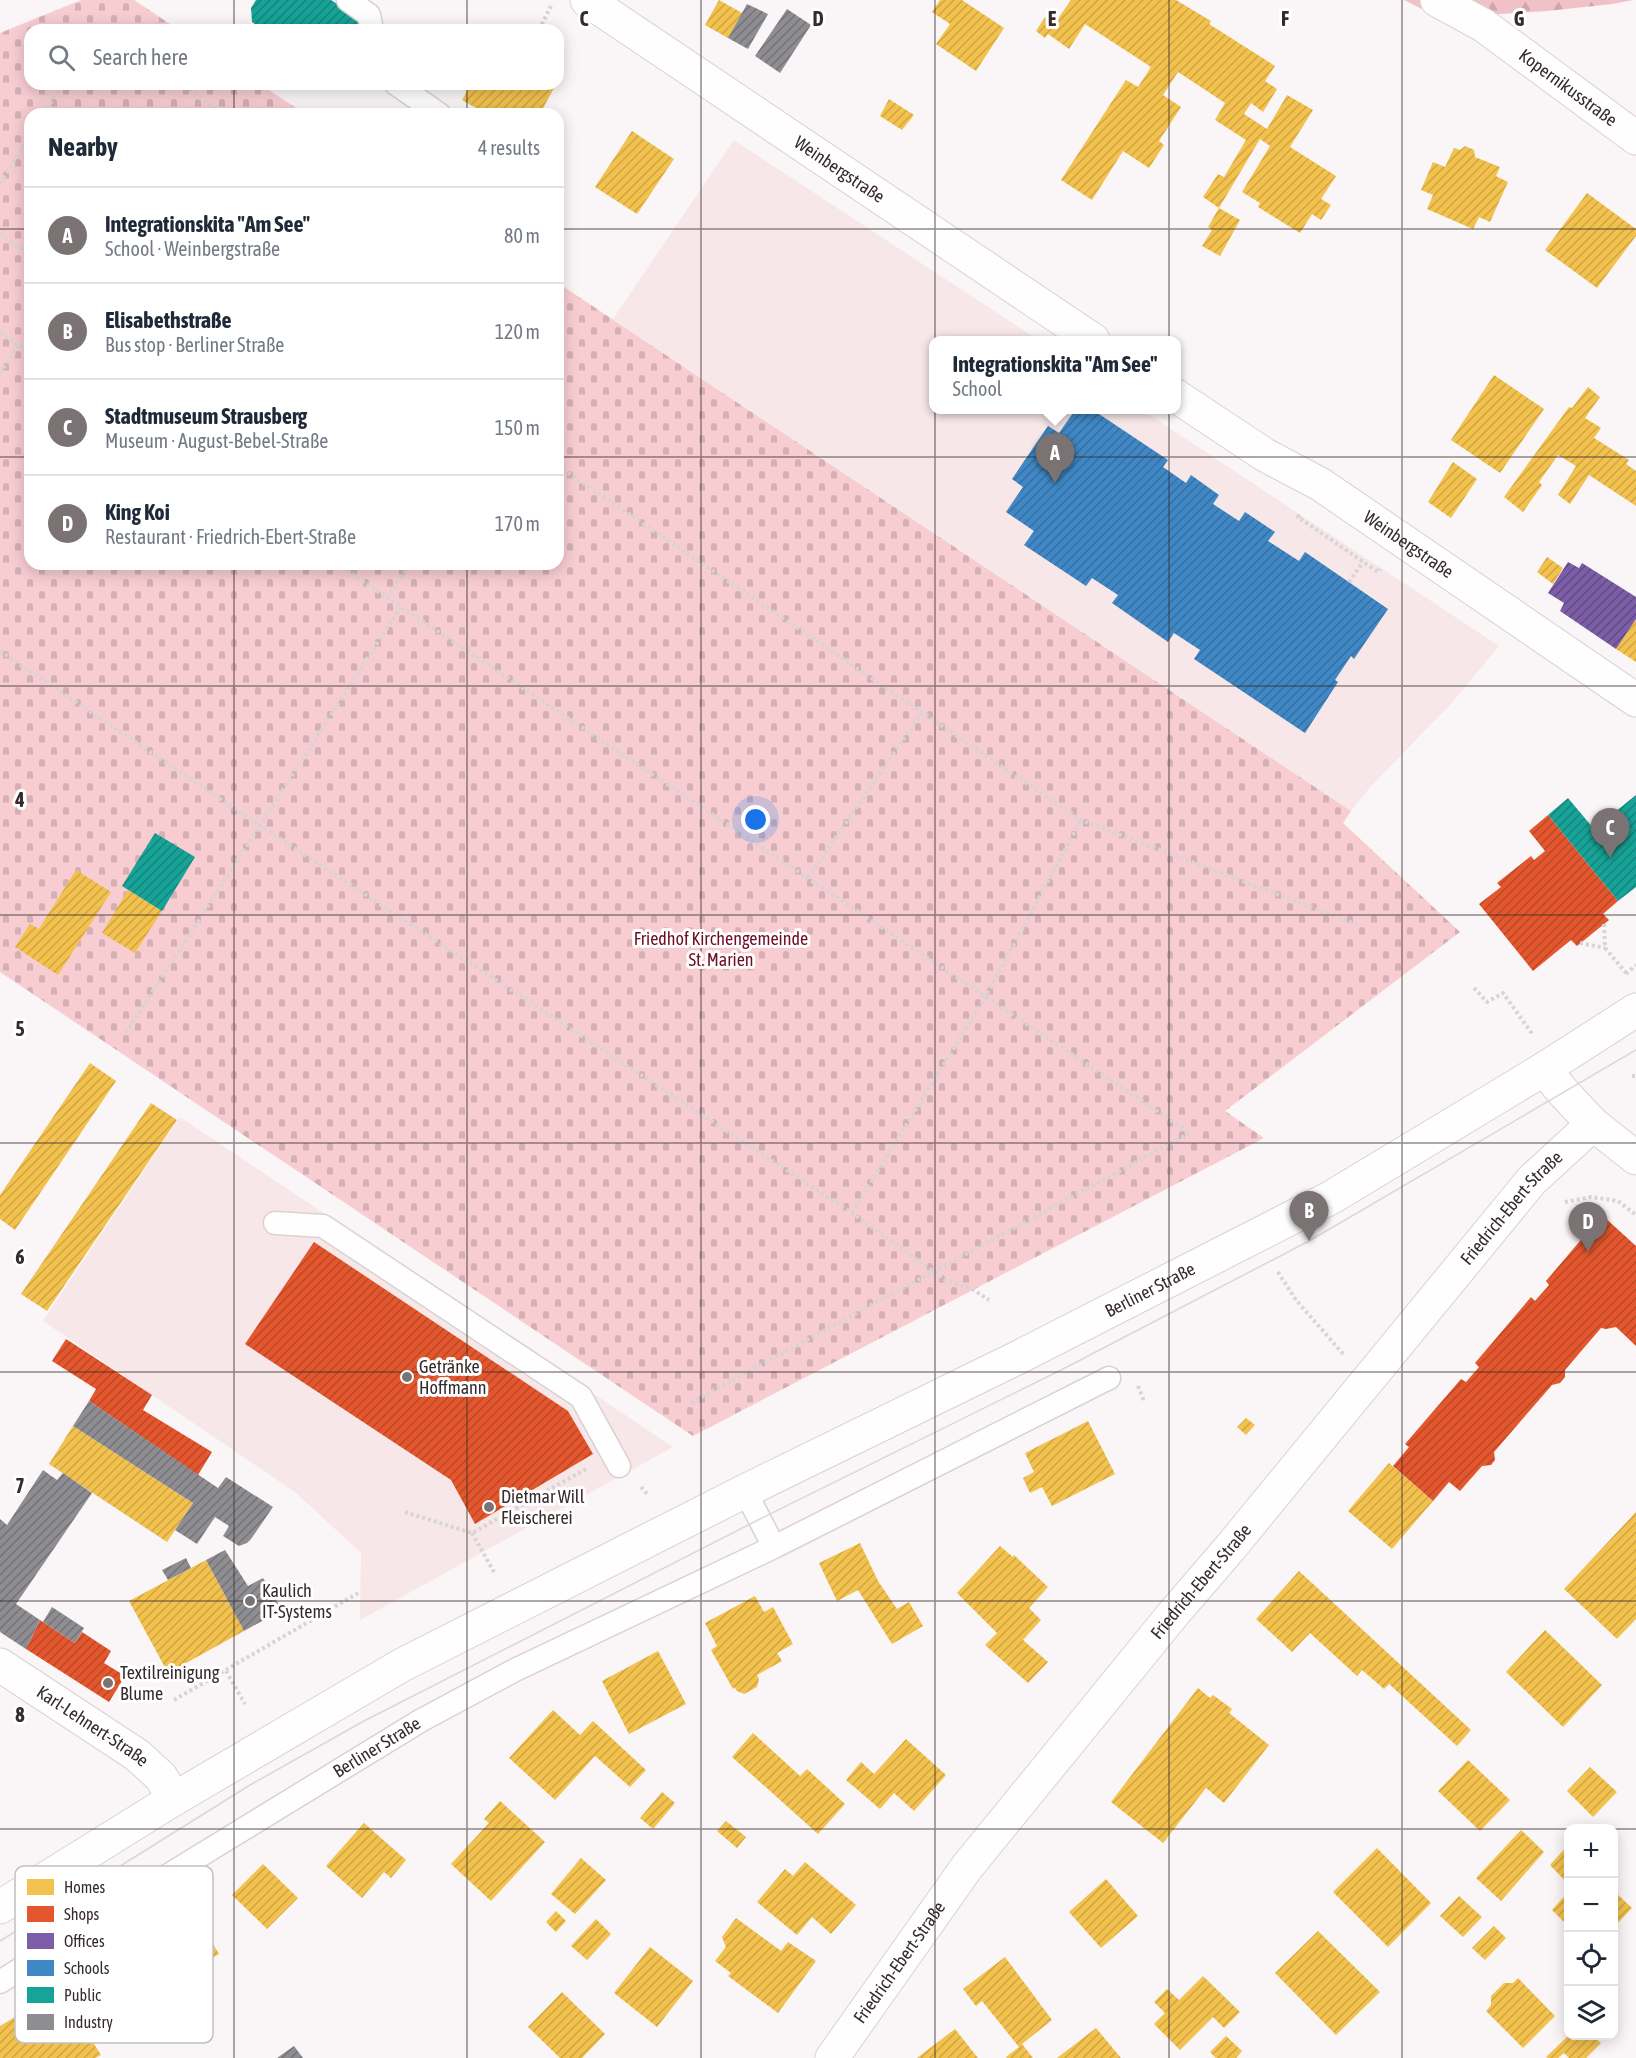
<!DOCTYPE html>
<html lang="en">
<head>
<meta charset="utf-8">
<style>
  body { margin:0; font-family:"Asap Condensed",sans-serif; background:#f6f6f7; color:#1f2937 }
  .controls { position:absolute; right:18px; bottom:18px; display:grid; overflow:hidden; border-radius:12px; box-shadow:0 3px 15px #0003 }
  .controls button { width:54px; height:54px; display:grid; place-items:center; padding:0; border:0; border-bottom:2px solid #e0e1e3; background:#fff; color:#1f2937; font:30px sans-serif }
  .you { position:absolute; left:756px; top:820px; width:21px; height:21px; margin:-15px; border:4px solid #fff; border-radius:50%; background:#1a73e8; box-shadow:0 0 0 9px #1a73e833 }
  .badge { display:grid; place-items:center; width:39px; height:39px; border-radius:50%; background:#7b7273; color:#fff; font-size:20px; font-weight:700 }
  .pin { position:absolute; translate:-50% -50px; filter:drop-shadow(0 2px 3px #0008) }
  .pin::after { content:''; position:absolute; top:32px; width:21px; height:18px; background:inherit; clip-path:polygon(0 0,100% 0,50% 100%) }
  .popup { position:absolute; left:929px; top:336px; width:252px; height:78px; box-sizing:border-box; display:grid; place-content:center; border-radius:12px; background:#fff; filter:drop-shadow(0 2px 4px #0005); font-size:20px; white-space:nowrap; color:#747a83 }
  .popup b { font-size:22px; color:#1f2937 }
  .popup::after { content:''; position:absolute; left:50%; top:100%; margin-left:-12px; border:12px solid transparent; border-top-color:#fff }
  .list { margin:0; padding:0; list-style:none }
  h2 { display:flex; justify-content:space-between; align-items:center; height:78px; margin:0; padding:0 24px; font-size:26px }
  h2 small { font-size:20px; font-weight:400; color:#747a83 }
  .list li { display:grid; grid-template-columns:39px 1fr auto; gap:18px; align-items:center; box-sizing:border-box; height:96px; padding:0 24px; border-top:2px solid #e0e1e3 }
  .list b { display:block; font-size:22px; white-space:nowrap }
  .list p { margin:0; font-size:20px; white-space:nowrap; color:#747a83 }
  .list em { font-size:20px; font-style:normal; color:#747a83 }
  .icon { flex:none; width:33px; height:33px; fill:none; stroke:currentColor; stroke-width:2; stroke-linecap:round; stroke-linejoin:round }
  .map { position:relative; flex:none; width:1636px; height:2058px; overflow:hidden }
  .search { position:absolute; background:#fff; box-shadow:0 3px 15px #0003; left:24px; top:24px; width:540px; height:66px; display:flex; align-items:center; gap:15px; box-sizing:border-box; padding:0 21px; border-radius:18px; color:#747a83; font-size:22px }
  .panel { position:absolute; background:#fff; box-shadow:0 3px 15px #0003; left:24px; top:108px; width:540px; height:462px; border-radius:18px }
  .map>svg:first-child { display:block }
</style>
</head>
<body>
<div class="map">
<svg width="1636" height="2058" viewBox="0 0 1636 2058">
  <defs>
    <pattern id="forest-firs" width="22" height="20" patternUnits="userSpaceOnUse" patternTransform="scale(1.5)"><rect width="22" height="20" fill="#f0c1c7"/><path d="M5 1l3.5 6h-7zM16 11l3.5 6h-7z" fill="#cea6ab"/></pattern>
    <pattern id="cemetery-stones" width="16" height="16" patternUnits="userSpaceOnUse" patternTransform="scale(1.5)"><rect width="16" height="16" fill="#f7cdd2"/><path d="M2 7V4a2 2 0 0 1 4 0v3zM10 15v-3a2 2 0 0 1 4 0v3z" fill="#d4b0b4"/></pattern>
    <pattern id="homes-hatch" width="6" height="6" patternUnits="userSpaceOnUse" patternTransform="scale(1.5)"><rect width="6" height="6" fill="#f2c14e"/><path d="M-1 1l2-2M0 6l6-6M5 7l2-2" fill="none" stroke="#d0a644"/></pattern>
    <pattern id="shops-hatch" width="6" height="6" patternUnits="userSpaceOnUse" patternTransform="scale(1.5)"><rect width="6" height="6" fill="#e4572e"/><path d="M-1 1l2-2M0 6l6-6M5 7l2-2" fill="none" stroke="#ba4827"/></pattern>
    <pattern id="offices-hatch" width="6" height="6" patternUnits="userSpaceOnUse" patternTransform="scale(1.5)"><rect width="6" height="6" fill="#7b5ea7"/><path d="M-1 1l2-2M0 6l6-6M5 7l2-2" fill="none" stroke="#604a80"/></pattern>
    <pattern id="schools-hatch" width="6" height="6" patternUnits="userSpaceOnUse" patternTransform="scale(1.5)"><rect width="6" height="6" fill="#3f88c5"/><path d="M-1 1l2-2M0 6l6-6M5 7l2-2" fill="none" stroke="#366fa0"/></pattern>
    <pattern id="public-hatch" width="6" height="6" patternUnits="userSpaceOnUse" patternTransform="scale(1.5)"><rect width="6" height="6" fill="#17a398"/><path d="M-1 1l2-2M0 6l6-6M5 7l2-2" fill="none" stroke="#16857c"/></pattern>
    <pattern id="industry-hatch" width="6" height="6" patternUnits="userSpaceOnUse" patternTransform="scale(1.5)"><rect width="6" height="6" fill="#8d8d92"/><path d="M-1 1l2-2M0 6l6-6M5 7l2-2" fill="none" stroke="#747377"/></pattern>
  </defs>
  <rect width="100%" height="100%" fill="#faf5f6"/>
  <path fill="#f7e7e8" d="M734 140 1038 340H934V410H1142L1499 646 1450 705 1371 786 1351 811 613 319Z
    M180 1117 673 1447 360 1620 361 1553 295 1492 43 1321Z"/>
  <path fill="url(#forest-firs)" d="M1404 0H1633L1612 4 1547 11 1440 18Z"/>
  <path fill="url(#cemetery-stones)" d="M81 0H134L179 30H30V84H260L305 114H30V564H558V283L1351 811 1343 823 1460 932 1225 1111 1264 1138 693 1436 0 972V33Z"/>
  <path fill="url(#homes-hatch)" d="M719 0 742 13 728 38 705 25Z
    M940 0H962L1004 28 976 71 936 44 950 24 932 12Z
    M1071 0H1176L1211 21 1209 24 1275 66 1265 81 1277 89 1263 112 1251 103 1244 114 1267 129 1287 95 1313 110 1290 147 1336 176 1321 199 1331 205 1321 220 1312 214 1300 233 1258 207 1260 203 1242 192 1270 146 1260 139 1219 208 1203 197 1218 174 1224 177 1246 140 1215 120 1225 103 1178 72 1163 95 1181 107 1159 141 1164 145 1149 168 1123 151 1092 200 1061 180 1126 80 1138 87 1151 67 1085 24 1069 49 1048 34 1045 38 1036 31 1045 17 1055 23Z
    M471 84H556L540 114H472L476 108 462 100Z
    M889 99 914 115 902 130 880 116Z
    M632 131 674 159 637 214 595 187Z
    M1465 146 1474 150 1475 157 1500 167 1496 176 1508 182 1490 222 1479 217 1473 229 1427 209 1433 195 1421 190 1433 162 1445 167 1454 148 1460 150Z
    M1587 193 1636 229V236L1597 288 1545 250Z
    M1219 208 1240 220 1220 256 1202 246 1212 230 1208 227Z
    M1494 375 1544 409 1500 473 1451 440Z
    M1588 387 1600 397 1585 418 1601 428 1594 438 1629 460 1626 464 1636 471V506L1589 475 1570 504 1558 495 1576 466 1558 455 1539 482 1542 485 1523 512 1504 497 1569 407 1572 408Z
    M1453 462 1477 479 1451 518 1428 502Z
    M1547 557 1563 568 1553 584 1537 572Z
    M1636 619V662L1616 649Z
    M76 870 111 892 58 975 15 947 30 924 39 929Z
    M128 890 162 911 135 953 102 933Z
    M90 1063 116 1081 15 1230 0 1219V1195Z
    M151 1103 177 1120 47 1311 21 1294Z
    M1246 1418 1255 1425 1246 1435 1237 1427Z
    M1088 1421 1115 1474 1052 1506 1042 1487 1030 1493 1023 1478 1034 1472 1025 1453Z
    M73 1426 193 1503 167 1542 49 1464Z
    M1389 1463 1433 1501 1392 1549 1348 1511Z
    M1636 1512V1619L1617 1639 1564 1589Z
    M860 1543 878 1581 897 1609 909 1602 923 1626 892 1644 858 1590 837 1601 819 1563Z
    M1000 1546 1013 1557 1014 1555 1048 1587 1029 1608 1041 1620 1023 1640 1048 1662 1028 1683 985 1645 997 1633 957 1593Z
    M206 1560 244 1631 168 1673 129 1601Z
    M1299 1571 1471 1730 1457 1746 1389 1684 1384 1689 1362 1670 1357 1676 1310 1633 1292 1652 1256 1619Z
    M755 1596 764 1612 773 1607 793 1644 777 1653 782 1661 757 1675 759 1679 757 1687 744 1694 737 1691 734 1687 733 1689 711 1650 717 1646 705 1623Z
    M1545 1630 1602 1685 1563 1727 1506 1672Z
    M658 1651 686 1704 629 1734 602 1681Z
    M1198 1688 1210 1698 1213 1695 1232 1709 1229 1713 1269 1745 1224 1803 1206 1788 1163 1843 1111 1802Z
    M553 1710 580 1735 593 1721 646 1770 630 1787 595 1756 555 1800 509 1758Z
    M753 1733 800 1776 807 1769 845 1804 818 1834 732 1757Z
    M906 1739 946 1775 914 1811 894 1793 880 1809 846 1780 861 1762 874 1774Z
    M1468 1760 1510 1800 1480 1831 1438 1791Z
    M1590 1767 1617 1792 1593 1817 1567 1791Z
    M662 1792 675 1803 653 1829 640 1818Z
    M500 1801 545 1842 491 1901 451 1864 489 1823 484 1819Z
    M726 1821 746 1837 737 1848 717 1831Z
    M364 1823 406 1860 391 1878 384 1872 362 1898 326 1866Z
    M1521 1830 1544 1852 1501 1901 1476 1878Z
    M1568 1845V1884L1550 1865Z
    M1377 1848 1431 1903 1388 1947 1333 1892Z
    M581 1858 606 1880 575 1914 551 1894Z
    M805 1862 856 1905 831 1934 812 1917 797 1935 757 1902 785 1869 793 1876Z
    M263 1864 298 1898 267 1929 232 1895Z
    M1106 1879 1138 1916 1101 1948 1069 1912Z
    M1614 1891 1632 1908 1614 1927Z
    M1568 1892V1926L1552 1910Z
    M1459 1896 1482 1917 1463 1937 1440 1916Z
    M193 1910 219 1954 198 1967 205 1979 180 1994 174 1984 89 2036 101 2055 95 2058H0V2026Z
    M556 1911 566 1921 556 1932 546 1922Z
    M736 1918 781 1951 788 1942 816 1961 778 2013 728 1976 731 1973 715 1961 726 1947 722 1937Z
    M596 1919 611 1934 587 1960 571 1946Z
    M1494 1926 1506 1938 1485 1960 1472 1948Z
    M1318 1931 1380 1992 1336 2035 1275 1973Z
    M650 1947 693 1981 657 2027 614 1993Z
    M1005 1957 1052 2020 1022 2044 1033 2058H1007L1006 2057 1019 2047 982 2001 976 2006 963 1989Z
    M1203 1976 1240 2012 1224 2028 1213 2017 1180 2050 1154 2024 1165 2013 1154 2002 1167 1989 1179 2000Z
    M1518 1978 1555 2016 1523 2048 1486 2011 1491 2005V1996L1504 1983H1513Z
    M562 1992 605 2034 582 2058H560L528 2027Z
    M1096 2028 1121 2058H1057L1078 2042Z
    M955 2029 978 2058H917Z
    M1226 2036 1242 2051 1236 2058H1216L1210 2052Z
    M1568 2036H1593L1601 2043 1586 2058H1569L1564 2053 1558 2058H1548L1546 2057Z"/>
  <path fill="url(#shops-hatch)" d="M1548 815 1618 901 1603 914 1609 920 1577 946 1571 940 1533 971 1479 904 1501 887 1497 883 1531 856 1534 860 1545 851 1529 831Z
    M1602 1215 1636 1246V1346L1616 1327 1606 1329 1601 1328 1565 1370V1377L1560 1383 1552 1385 1494 1452 1495 1460 1491 1465 1482 1466 1460 1491 1449 1482 1433 1501 1393 1466 1409 1447 1405 1444 1461 1379 1466 1382 1479 1367 1475 1363 1531 1297 1535 1301 1549 1285 1546 1281Z
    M314 1242 568 1411 593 1454 475 1524 451 1480 245 1344Z
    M66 1339 152 1395 143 1410 212 1452 198 1475 89 1401 96 1389 52 1361Z
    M40 1620 75 1643 82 1632 111 1651 104 1663 125 1676 109 1702 26 1649Z"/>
  <path fill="url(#offices-hatch)" d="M1568 562 1579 568 1582 563 1636 597V619L1616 649 1560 611 1564 603 1548 593Z"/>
  <path fill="url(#schools-hatch)" d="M1075 410H1093L1168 460 1163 467 1186 483 1191 475 1219 495 1213 504 1239 521 1245 512 1275 532 1268 541 1299 561 1305 552 1388 609 1354 659 1351 656 1335 680 1338 682 1305 733 1194 659 1200 650 1174 633 1168 642 1112 603 1118 595 1092 578 1086 586 1024 545 1034 531 1006 512 1023 487 1012 479 1048 426 1059 433Z"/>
  <path fill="url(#public-hatch)" d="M256 0H331L362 20 357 28 361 30H264L252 22 251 8Z
    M1636 795V887L1618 901 1548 815 1568 798 1594 829Z
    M155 833 195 857 162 911 122 886Z"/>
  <path fill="url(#industry-hatch)" d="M747 4 768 14 748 49 728 38Z
    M787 9 811 25 780 73 755 56Z
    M89 1401 218 1488 226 1477 273 1507 251 1539 247 1543 239 1546 223 1536 229 1526 215 1517 197 1544 175 1530 193 1503 73 1426Z
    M43 1470 57 1480 63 1473 92 1493 16 1604 40 1620 26 1649 0 1632V1519L7 1525Z
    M225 1550 248 1586 263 1578 282 1610 244 1631 206 1560Z
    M186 1558 191 1568 168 1580 162 1570Z
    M52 1607 84 1628 75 1643 43 1622Z
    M294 2046 303 2058H277Z"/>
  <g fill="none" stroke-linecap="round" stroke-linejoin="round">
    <defs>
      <g id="lane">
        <path d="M348 0 369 15 372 30"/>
        <path d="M396 84 439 114"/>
        <path d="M275 1223 323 1226 581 1397 619 1466"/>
        <path d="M745 1491 774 1547"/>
        <path id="s1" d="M0 1982 175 1871 420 1721 515 1670 774 1547 1109 1378"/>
      </g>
      <g id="street">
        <path id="s2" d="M587 0 1093 340"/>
        <path id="s3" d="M1437 0 1483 25 1636 138"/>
        <path id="s4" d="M1176 396 1265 455 1320 484 1636 700"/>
        <path id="s5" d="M0 1665 137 1755 161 1777 174 1799"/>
      </g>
      <g id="secondary">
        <path d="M1544 1069 1563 1092 1593 1124 1636 1158"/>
        <path id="s6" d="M0 1907 174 1799 402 1665 745 1491 1019 1357 1332 1197 1544 1069 1636 1010"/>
        <path id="s7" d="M832 2058 967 1867 1174 1613 1230 1548 1532 1180 1593 1124"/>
      </g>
    </defs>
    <use href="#lane" stroke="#dad1d2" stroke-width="25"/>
    <use href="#street" stroke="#dad1d2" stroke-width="35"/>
    <use href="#secondary" stroke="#dad1d2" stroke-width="35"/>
    <path stroke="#d8d4d5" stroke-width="4" stroke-dasharray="3 3" stroke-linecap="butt" d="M96 30H99
      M539 30 551 6
      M179 84 224 114
      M44 114 62 84
      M0 183 30 136
      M0 234 30 255
      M0 333 30 353
      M0 373 19 345
      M558 466 1081 820 1358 925
      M1300 515 1298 517 1378 572 1380 569
      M337 564 1190 1133 690 1403
      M1349 582 1363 562
      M387 598 410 564
      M0 651 259 825 852 1213 948 1282 971 1288 989 1300
      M808 878 922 712
      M1604 924 1605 948 1627 974
      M1580 943 1605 948
      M1626 974 1636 965
      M1474 988 1487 1002 1503 993 1533 1035
      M126 1033 400 608
      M1632 1076H1636
      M1565 1202 1591 1197 1618 1201 1636 1215
      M852 1213 986 996 1081 820
      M1278 1272 1296 1300 1344 1355
      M1138 1386 1144 1401
      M641 1487 648 1495
      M405 1512 472 1533 586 1469
      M472 1533 494 1572
      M226 1671 245 1704
      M174 1700 360 1592"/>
    <use href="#lane" stroke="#fefefe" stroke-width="22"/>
    <use href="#street" stroke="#fefefe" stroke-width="33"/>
    <use href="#secondary" stroke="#fefefe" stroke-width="33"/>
    <path stroke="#dad7d7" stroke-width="1.5" d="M0 1941 250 1785 364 1721 760 1519 1065 1368 1309 1241 1636 1050"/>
  </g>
  <path fill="none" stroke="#362b2c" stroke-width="1.5" stroke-opacity="0.55" d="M234 0V30M467 0V30M701 0V2058M935 0V2058M1169 0V2058M1402 0V2058M234 84V114M467 84V114M0 229H30M558 229H1636M0 457H30M558 457H1636M234 564V2058M467 564V2058M0 686H1636M0 915H1636M0 1143H1636M0 1372H1636M0 1601H1636M0 1829H1568M1614 1829H1636"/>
  <g fill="#7b7273" stroke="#fff" stroke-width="2">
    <circle cx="407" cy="1377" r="6"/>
    <circle cx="489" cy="1507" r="6"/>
    <circle cx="250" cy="1601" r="6"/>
    <circle cx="108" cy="1683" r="6"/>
  </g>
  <g text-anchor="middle" stroke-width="6" stroke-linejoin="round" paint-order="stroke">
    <g font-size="18" fill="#362b2c" stroke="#fff">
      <text dy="6" stroke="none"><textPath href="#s3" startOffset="158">Kopernikusstraße</textPath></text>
      <text dy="6" stroke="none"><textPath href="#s2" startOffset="304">Weinbergstraße</textPath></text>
      <text dy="6" stroke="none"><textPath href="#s4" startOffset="276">Weinbergstraße</textPath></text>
      <text dy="6" stroke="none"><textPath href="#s7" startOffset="1089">Friedrich-Ebert-Straße</textPath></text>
      <text dy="6" stroke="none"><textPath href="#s6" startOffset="1306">Berliner Straße</textPath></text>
      <text dy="6" stroke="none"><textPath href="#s7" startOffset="603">Friedrich-Ebert-Straße</textPath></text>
      <text dy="6" stroke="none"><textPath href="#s5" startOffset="111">Karl-Lehnert-Straße</textPath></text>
      <text dy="6" stroke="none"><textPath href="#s1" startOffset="444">Berliner Straße</textPath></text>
      <text dy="6" stroke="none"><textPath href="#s7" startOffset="117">Friedrich-Ebert-Straße</textPath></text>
    </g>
    <g font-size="18" fill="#6e0d28" stroke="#fff">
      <text x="721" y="945">Friedhof Kirchengemeinde<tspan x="721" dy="21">St. Marien</tspan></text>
    </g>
    <g font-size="18" fill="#362b2c" stroke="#fff" text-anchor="start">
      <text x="419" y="1373">Getränke<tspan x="419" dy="21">Hoffmann</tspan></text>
      <text x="501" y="1503">Dietmar Will<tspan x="501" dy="21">Fleischerei</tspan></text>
      <text x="262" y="1597">Kaulich<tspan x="262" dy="21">IT-Systems</tspan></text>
      <text x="120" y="1679">Textilreinigung<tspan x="120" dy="21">Blume</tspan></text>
    </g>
  </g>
  <rect x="15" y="1866" width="198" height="177" rx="9" fill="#fff" stroke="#c3bfc0" stroke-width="1.5"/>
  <rect x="27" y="1879" width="27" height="16" fill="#f2c14e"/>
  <rect x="27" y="1906" width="27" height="16" fill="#e4572e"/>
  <rect x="27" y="1933" width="27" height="16" fill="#7b5ea7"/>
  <rect x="27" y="1960" width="27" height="16" fill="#3f88c5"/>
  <rect x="27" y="1987" width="27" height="16" fill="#17a398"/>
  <rect x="27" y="2014" width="27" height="16" fill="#8d8d92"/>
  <g font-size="16" fill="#362b2c">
    <text x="64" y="1893">Homes</text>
    <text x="64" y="1920">Shops</text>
    <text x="64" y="1947">Offices</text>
    <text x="64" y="1974">Schools</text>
    <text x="64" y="2001">Public</text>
    <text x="64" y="2028">Industry</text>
  </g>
  <g font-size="20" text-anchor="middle" font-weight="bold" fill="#362b2c" stroke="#fff" stroke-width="6" stroke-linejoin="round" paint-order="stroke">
    <text x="584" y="26">C</text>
    <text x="818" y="26">D</text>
    <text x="1052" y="26">E</text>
    <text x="1285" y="26">F</text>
    <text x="1519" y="26">G</text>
    <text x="20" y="807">4</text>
    <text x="20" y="1036">5</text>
    <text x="20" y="1264">6</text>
    <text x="20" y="1493">7</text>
    <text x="20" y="1722">8</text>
  </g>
</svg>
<div class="controls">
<button>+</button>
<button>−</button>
<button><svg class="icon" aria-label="locate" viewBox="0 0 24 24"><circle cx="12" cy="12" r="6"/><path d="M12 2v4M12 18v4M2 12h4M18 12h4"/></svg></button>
<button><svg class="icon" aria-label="layers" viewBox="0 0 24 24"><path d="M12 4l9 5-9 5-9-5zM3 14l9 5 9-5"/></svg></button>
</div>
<div class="you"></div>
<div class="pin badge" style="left:1055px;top:483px">A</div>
<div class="popup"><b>Integrationskita &quot;Am See&quot;</b>School</div>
<div class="pin badge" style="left:1309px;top:1241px">B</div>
<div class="pin badge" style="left:1610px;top:858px">C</div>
<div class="pin badge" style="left:1588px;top:1252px">D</div>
<div class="search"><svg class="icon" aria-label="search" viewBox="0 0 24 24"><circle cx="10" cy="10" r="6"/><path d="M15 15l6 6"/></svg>Search here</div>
<section class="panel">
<h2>Nearby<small>4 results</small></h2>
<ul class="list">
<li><span class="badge">A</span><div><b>Integrationskita &quot;Am See&quot;</b><p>School · Weinbergstraße</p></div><em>80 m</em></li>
<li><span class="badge">B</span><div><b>Elisabethstraße</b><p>Bus stop · Berliner Straße</p></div><em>120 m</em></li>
<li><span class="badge">C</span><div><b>Stadtmuseum Strausberg</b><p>Museum · August-Bebel-Straße</p></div><em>150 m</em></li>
<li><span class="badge">D</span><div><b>King Koi</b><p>Restaurant · Friedrich-Ebert-Straße</p></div><em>170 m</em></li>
</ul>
</section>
</div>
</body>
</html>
